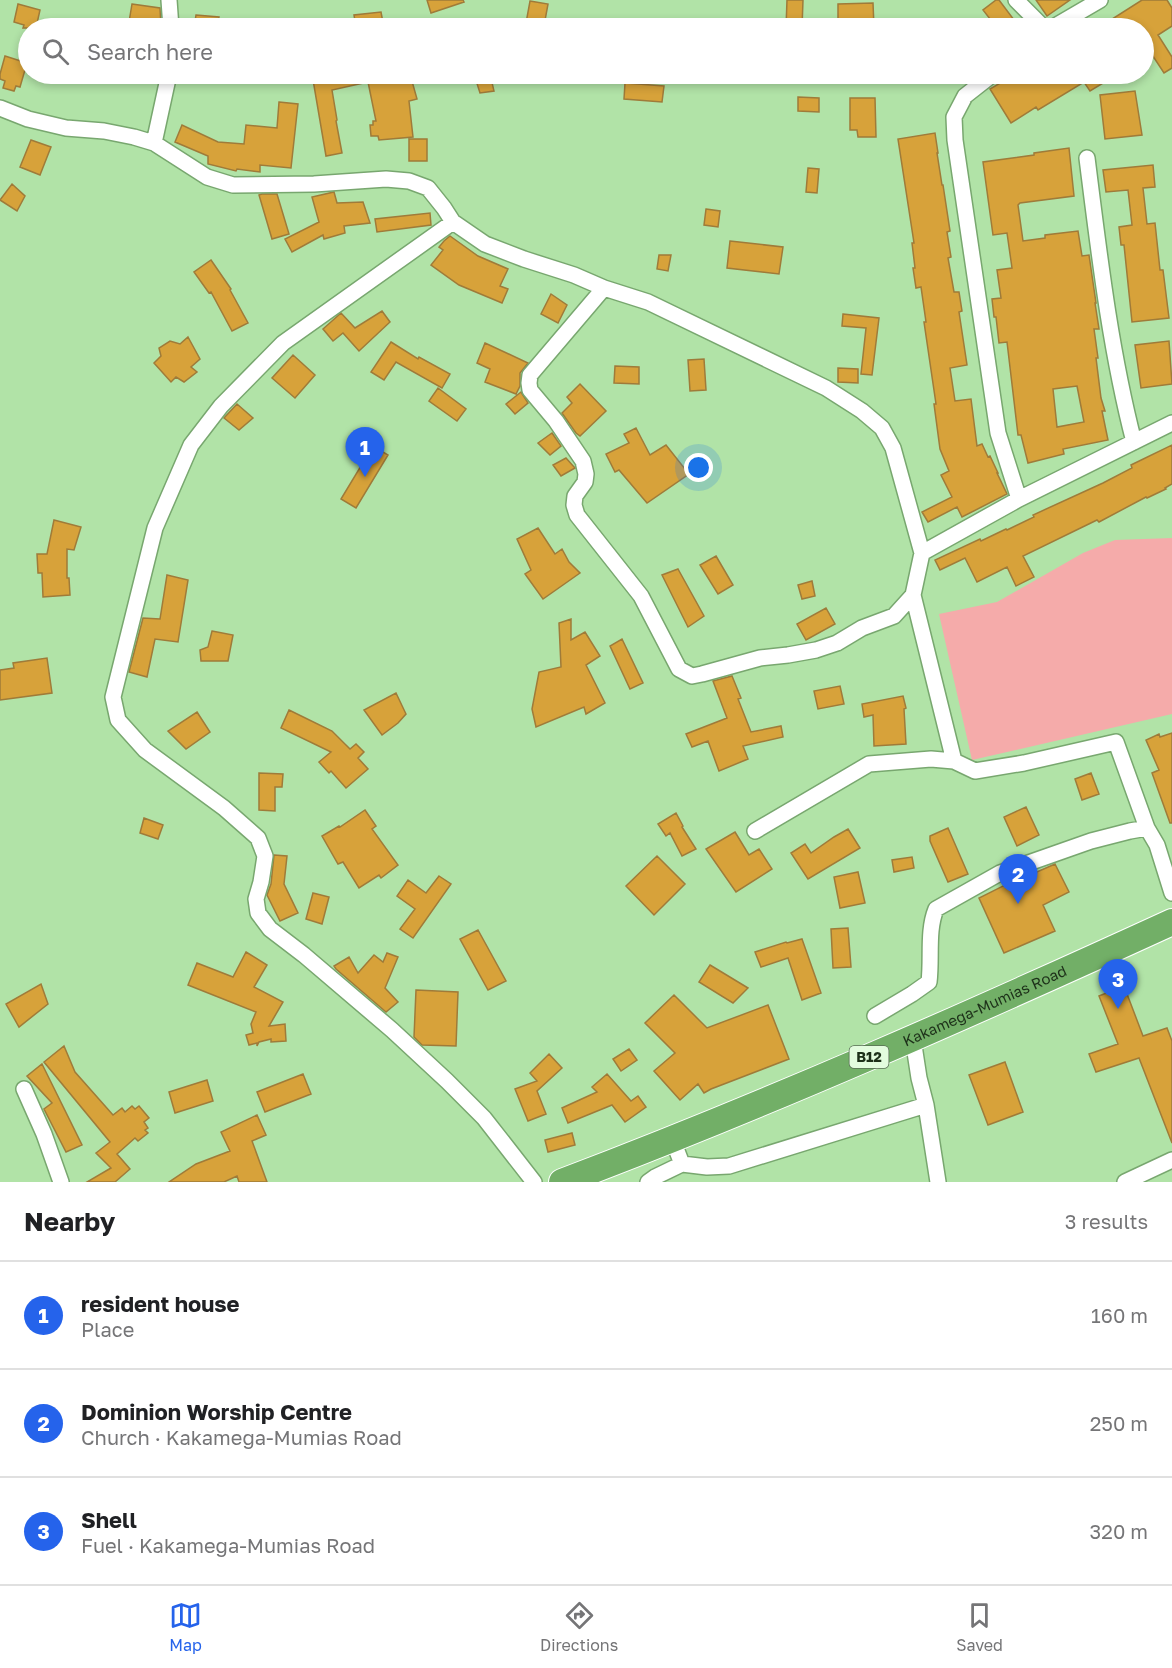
<!DOCTYPE html>
<html lang="en">
<head>
<meta charset="utf-8">
<style>
  body { margin:0; font-family:"Golos Text",sans-serif; background:#f2f2f2; color:#202124 }
  .you { position:absolute; left:699px; top:468px; width:21px; height:21px; margin:-15px; border:4px solid #fff; border-radius:50%; background:#1a73e8; box-shadow:0 0 0 9px #1a73e833 }
  .badge { display:grid; place-items:center; width:39px; height:39px; border-radius:50%; background:#2563eb; color:#fff; font-size:20px; font-weight:700 }
  .pin { position:absolute; translate:-50% -50px; filter:drop-shadow(0 2px 3px #0008) }
  .pin::after { content:''; position:absolute; top:32px; width:21px; height:18px; background:inherit; clip-path:polygon(0 0,100% 0,50% 100%) }
  .list { margin:0; padding:0; list-style:none }
  h2 { display:flex; justify-content:space-between; align-items:center; height:78px; margin:0; padding:0 24px; font-size:26px }
  h2 small { font-size:20px; font-weight:400; color:#757577 }
  .list li { display:grid; grid-template-columns:39px 1fr auto; gap:18px; align-items:center; box-sizing:border-box; height:108px; padding:0 24px; border-top:2px solid #e0e0e0 }
  .list b { display:block; font-size:22px; white-space:nowrap }
  .list p { margin:0; font-size:20px; white-space:nowrap; color:#757577 }
  .list em { font-size:20px; font-style:normal; color:#757577 }
  .icon { flex:none; width:33px; height:33px; fill:none; stroke:currentColor; stroke-width:2; stroke-linecap:round; stroke-linejoin:round }
  .map { position:relative; flex:none; width:1172px; height:1182px; overflow:hidden }
  .search { position:absolute; background:#fff; box-shadow:0 3px 9px #0003; left:18px; right:18px; top:18px; height:66px; display:flex; align-items:center; gap:15px; box-sizing:border-box; padding:0 21px; border-radius:33px; color:#757577; font-size:22px }
  .sheet { height:402px; background:#fff }
  nav { display:flex; justify-content:space-around; align-items:center; box-sizing:border-box; height:84px; border-top:2px solid #e0e0e0; background:#fff; font-size:16px; color:#757577 }
  nav a { display:grid; justify-items:center; gap:3px }
  nav .on { color:#2563eb }
  .map>svg:first-child { display:block }
</style>
</head>
<body>
<div class="map">
<svg width="1172" height="1182" viewBox="0 0 1172 1182">
  <rect width="100%" height="100%" fill="#b1e3a7"/>
  <path fill="#f5abaa" d="M1172 538V714L972 760 939 614 997 602 1083 553 1115 540Z"/>
  <path fill="#d7a23a" stroke="#9f7b39" stroke-width="1.5" fill-rule="evenodd" d="M427 0H463L464 2 431 13Z
    M787 0H803L802 28H786Z
    M996 0H999L1020 28H997L983 10Z
    M1036 0H1070L1047 16Z
    M1142 0H1167L1172 8V26L1158 35 1172 57V68L1164 73 1143 41V28H1098Z
    M530 1 548 4 544 26 526 23Z
    M873 3 874 27H838V4Z
    M18 4 40 10 36 28H23L24 25 14 22Z
    M132 4 160 8 161 28H128Z
    M381 12 384 28H356L354 15Z
    M196 15 219 17 217 28H194Z
    M5 56 27 63 20 87 16 86 14 91 3 88 5 81 0 79V74Z
    M312 74H410L417 99 409 101 413 137 379 140 378 136H371L370 125H373V121H376L368 82 332 90 337 120 336 121 342 153 326 156Z
    M474 74H490L494 91 480 93Z
    M1021 74H1038L1044 82 1057 74H1118L1090 91 1084 82 1038 110 1036 107 1011 123 990 89 1012 76 1014 78Z
    M625 83 664 86 662 102 624 99Z
    M1135 91 1142 135 1105 139 1100 95Z
    M798 97 819 98V112L798 111Z
    M850 98H875L876 137H858L857 130H850Z
    M279 102 298 104 291 168 260 165V172L237 169 236 171 208 164V156L175 142 182 125 218 142 244 144 246 125 277 128Z
    M935 133 938 153H937L942 185H943L950 231 947 232 951 257 948 258 954 292H959L962 311 959 312 967 365 950 368 955 401 971 399 977 446 982 444 988 457 990 456 998 473H997L1007 494 962 517 957 507 928 522 922 512 952 497 941 475 949 471 940 449 934 404H936L924 322H926L921 287 916 288 913 268H915L912 243H914L898 139Z
    M409 139H427V161H409Z
    M31 140 51 147 40 175 20 167Z
    M1069 148 1074 196 1020 203 1018 205 1023 241 1045 238V235L1078 231 1082 256 1089 255 1096 303H1095L1099 329H1094L1098 358H1096L1101 398 1105 411H1102L1108 440 1063 449 1064 454 1028 463 1021 435H1018L1007 342 999 343 996 317H994L992 299 1001 298 997 270 1012 268 1007 233 993 235 983 162 1034 155V153ZM1077 386 1084 422 1057 427 1053 389Z
    M1153 165 1155 187 1143 188 1147 224 1155 223 1160 270H1163L1169 318 1132 322 1124 245H1121L1119 227 1132 225 1128 190 1106 192 1103 170Z
    M808 168 819 169 817 193 806 192Z
    M12 184 25 196 17 211 0 200Z
    M334 192 337 203 363 202 370 223 344 226 345 233 324 239 323 235 292 252 285 239 319 222 312 197Z
    M262 194H277L289 234 272 239 259 195Z
    M706 209 720 211 718 227 704 225Z
    M430 213 431 225 377 232 375 219Z
    M450 236 478 256 508 269 500 286 508 289 502 303 459 285 431 265 443 250 439 247 444 241Z
    M730 241 783 247 779 274 727 268Z
    M659 255H671L668 271 657 269Z
    M211 260 231 289 230 290 248 323 232 331 211 292 209 293 194 272Z
    M551 294 567 305 558 323 541 314Z
    M382 311 390 322 359 351 343 333 333 341 323 329 341 313 355 328Z
    M843 314 879 318 872 375 861 374 866 328 842 326Z
    M188 337 200 359 191 367 197 372 184 382 176 377 171 382 154 363 161 356 159 348 170 341 180 344Z
    M1169 341 1172 384 1141 388 1135 345Z
    M391 342 418 359 419 357 450 374 442 388 396 362 384 380 371 372Z
    M485 343 528 363 520 373V386L516 394 485 382 490 369 477 363Z
    M293 355 315 375 295 398 272 378Z
    M704 359 706 390 690 391 688 360Z
    M615 366 639 367V384L614 383Z
    M838 368 858 369V383L838 382Z
    M580 384 606 411 580 436 576 433 562 413 572 403 567 397Z
    M438 388 466 409 457 421 429 401Z
    M521 392 528 403 515 414 506 404Z
    M237 404 253 418 239 430 224 418Z
    M636 428 650 455 666 445 689 474 647 503 619 470 615 472 606 454 629 443 624 434Z
    M552 433 561 446 550 455 538 443Z
    M1172 445V484L1165 488 1166 489 1147 498 1146 497 1099 522 1097 520 1023 556 1034 577 1016 586 1007 567 977 582 965 558 940 570 935 560 980 539 981 541 1006 529 1007 530 1034 517 1033 515 1103 483 1132 468 1131 465Z
    M373 446 388 455 356 508 341 499Z
    M566 458 575 468 561 476 553 465Z
    M54 520 81 527 74 550 67 549V578H69L70 595 43 597 42 573H38L37 554H47Z
    M538 528 555 554 562 549 569 562 580 573 543 599 525 574 531 570 517 539Z
    M716 556 733 585 718 594 700 565Z
    M678 569 704 616 688 627 662 575Z
    M167 575 188 580 178 642 155 639 147 677 129 672 143 618 160 619Z
    M812 581 815 596 802 599 798 585Z
    M826 608 835 624 806 640 797 624Z
    M571 619V640L585 632 600 656 586 665 605 703 586 714 584 707 536 727 532 709 539 672 561 667 559 623Z
    M212 631 233 635 228 661H201L200 650 208 647Z
    M622 639 643 683 630 689 610 646Z
    M47 658 52 693 0 700V670L14 668 13 663Z
    M732 676 741 698 738 699 751 732 781 726 783 737 743 746 748 759 719 771 708 741 692 747 686 734 727 718 713 681Z
    M840 686 844 704 818 709 814 691Z
    M396 693 406 714 398 723 382 735 364 710Z
    M903 696 906 708 904 709 906 744 874 746 873 715 864 717 862 704Z
    M289 710 332 731 350 749 356 744 364 752 358 758 368 769 346 788 331 771 329 773 319 762 331 752 281 728Z
    M197 712 210 732 186 749 168 731Z
    M1172 733V823H1170L1152 773 1159 770 1146 740 1159 734 1160 737Z
    M259 773 283 774 282 787H275V811L259 810Z
    M1091 773 1099 794 1082 800 1075 779Z
    M1026 807 1039 835 1017 846 1004 817Z
    M365 810 376 826 372 829 398 865 381 878 379 875 359 888 343 862 338 864 322 836 339 826 340 827Z
    M676 813 683 826 682 827 696 849 682 856 670 833 666 836 658 824Z
    M144 818 163 825 158 839 140 833Z
    M948 828 968 874 948 882 930 841V836Z
    M848 829 860 848 808 879 791 853 805 844 811 853 834 837Z
    M735 832 749 855 759 849 772 869 736 892 706 849Z
    M274 855 287 856 284 884 298 913 280 921 267 895 271 884Z
    M657 856 685 884 654 915 626 886Z
    M912 857 914 868 894 872 892 860Z
    M1055 864 1069 892 1043 905 1055 931 1004 953 979 898 1029 873 1030 875Z
    M858 872 865 903 840 908 834 877Z
    M439 876 451 884 413 938 400 929 415 909 397 896 408 880 426 893Z
    M313 893 329 897 322 924 306 919Z
    M848 928 851 967 833 968 831 929Z
    M478 930 506 981 488 990 460 939Z
    M802 939 821 993 802 1000 788 958 761 967 755 952 786 942 787 943Z
    M246 952 267 965 254 987 283 1002 269 1026 285 1024 286 1041 271 1042V1039L259 1042 257 1046V1043L249 1045 246 1035 253 1033 251 1024 256 1012 188 985 197 963 233 977Z
    M387 953 398 957 385 988 398 1002 386 1012 336 969 334 966 349 957 358 973 374 955 383 962Z
    M710 965 748 988 733 1003 699 982Z
    M41 984 48 1004 19 1027 6 1004Z
    M1124 986 1143 1036 1167 1028 1172 1041V1143L1139 1058 1096 1072 1089 1054 1118 1044 1099 996Z
    M416 990 458 992 456 1046 422 1045 414 1037Z
    M674 995 707 1028 768 1005 789 1059 711 1089 704 1093 698 1084 680 1100 654 1071 675 1053 645 1023Z
    M64 1046 75 1072 113 1115 122 1108 125 1112 132 1106 135 1109 139 1106 149 1118 144 1122 148 1128 145 1130 148 1133 138 1141 135 1138 117 1154 130 1169 115 1182H87L111 1168 96 1153 110 1142 44 1062Z
    M629 1049 637 1060 621 1071 613 1059Z
    M549 1054 562 1068 537 1091 546 1114 528 1121 515 1089 537 1081 530 1073Z
    M1005 1062 1023 1112 988 1125 969 1075Z
    M42 1064 82 1145 66 1152 44 1109 52 1103 27 1076Z
    M303 1074 311 1094 265 1112 257 1092Z
    M607 1074 631 1101 638 1096 646 1107 625 1122 612 1105 568 1123 562 1108 597 1092 592 1087Z
    M207 1080 213 1101 175 1113 169 1092Z
    M257 1115 266 1135 252 1141 267 1182H239L237 1176 224 1182H169L196 1164 230 1151 221 1132Z
    M572 1133 575 1145 548 1152 545 1140Z"/>
  <g fill="none" stroke-linecap="round" stroke-linejoin="round">
    <defs>
      <path id="minor" d="M169 0 171 28
        M1016 0 1044 28
        M1052 28 1100 0
        M993 74 965 96 954 117 955 140 998 433 1019 499 1172 423
        M0 108 28 119 66 128 104 131 134 137 154 143 207 177 233 185 314 184 386 179 409 181 428 188 444 208 453 222 485 244 524 259 574 275 604 288 648 302 826 388 862 411 882 428 893 448 922 553
        M154 143 169 74
        M1087 158C1099 253 1110 349 1134 442
        M453 222 283 343 221 406 191 445 155 528 113 697 118 720 145 750 224 808 258 838 265 856 261 882 256 899 258 913 270 929 304 955 392 1030 447 1081 484 1118 534 1182
        M604 288 530 375 529 383 530 390 556 421 583 461 586 474 585 482 575 496 574 505 577 515 641 596 679 669 692 676 702 674 760 658 788 655 816 650 837 643 862 628 894 616 913 595
        M954 761 913 595 922 553 1019 499
        M755 831 869 764 931 759 954 761 975 771 1024 763 1116 742 1147 828
        M875 1016 912 994 929 982C932 958 927 931 936 909L1000 873 1091 841 1130 831 1147 828 1157 845 1172 893
        M913 1039 919 1078 926 1105 938 1182
        M24 1089 44 1134 61 1182
        M672 1138 682 1164 707 1167 729 1166 926 1105
        M648 1182 655 1177 682 1164
        M1125 1182 1172 1160"/>
      <g id="trunk">
        <path id="s1" d="M562 1182C768 1104 971 1014 1172 922"/>
      </g>
    </defs>
    <use href="#minor" stroke="#78a76f" stroke-width="18"/>
    <use href="#trunk" stroke="#fff" stroke-width="28"/>
    <use href="#minor" stroke="#fff" stroke-width="15"/>
    <use href="#trunk" stroke="#72af67" stroke-width="26"/>
  </g>
  <g text-anchor="middle" stroke-width="6" stroke-linejoin="round" paint-order="stroke">
    <rect fill="#e3fcde" stroke="#586d54" stroke-width="1.5" x="849.5" y="1046" width="39" height="22" rx="4.5"/>
    <g font-size="14" font-weight="bold" fill="#1d3019">
      <text x="869" y="1062">B12</text>
    </g>
    <g font-size="15" fill="#1d3019" stroke="#e3fcde">
      <text dy="5" stroke="none"><textPath href="#s1" startOffset="458">Kakamega-Mumias Road</textPath></text>
    </g>
  </g>
</svg>
<div class="you"></div>
<div class="pin badge" style="left:365px;top:477px">1</div>
<div class="pin badge" style="left:1018px;top:904px">2</div>
<div class="pin badge" style="left:1118px;top:1009px">3</div>
<div class="search"><svg class="icon" aria-label="search" viewBox="0 0 24 24"><circle cx="10" cy="10" r="6"/><path d="M15 15l6 6"/></svg>Search here</div>
</div>
<section class="sheet">
<h2>Nearby<small>3 results</small></h2>
<ul class="list">
<li><span class="badge">1</span><div><b>resident house</b><p>Place</p></div><em>160 m</em></li>
<li><span class="badge">2</span><div><b>Dominion Worship Centre</b><p>Church · Kakamega-Mumias Road</p></div><em>250 m</em></li>
<li><span class="badge">3</span><div><b>Shell</b><p>Fuel · Kakamega-Mumias Road</p></div><em>320 m</em></li>
</ul>
</section>
<nav>
<a class="on"><svg class="icon" aria-label="map" viewBox="0 0 24 24"><path d="M3 6l6-2 6 2 6-2v14l-6 2-6-2-6 2zM9 4v14M15 6v14"/></svg>Map</a>
<a><svg class="icon" aria-label="directions" viewBox="0 0 24 24"><path d="M12 3l9 9-9 9-9-9zM9 14v-3h6M13 9l2 2-2 2"/></svg>Directions</a>
<a><svg class="icon" aria-label="saved" viewBox="0 0 24 24"><path d="M7 4h10v16l-5-4-5 4z"/></svg>Saved</a>
</nav>
</body>
</html>
